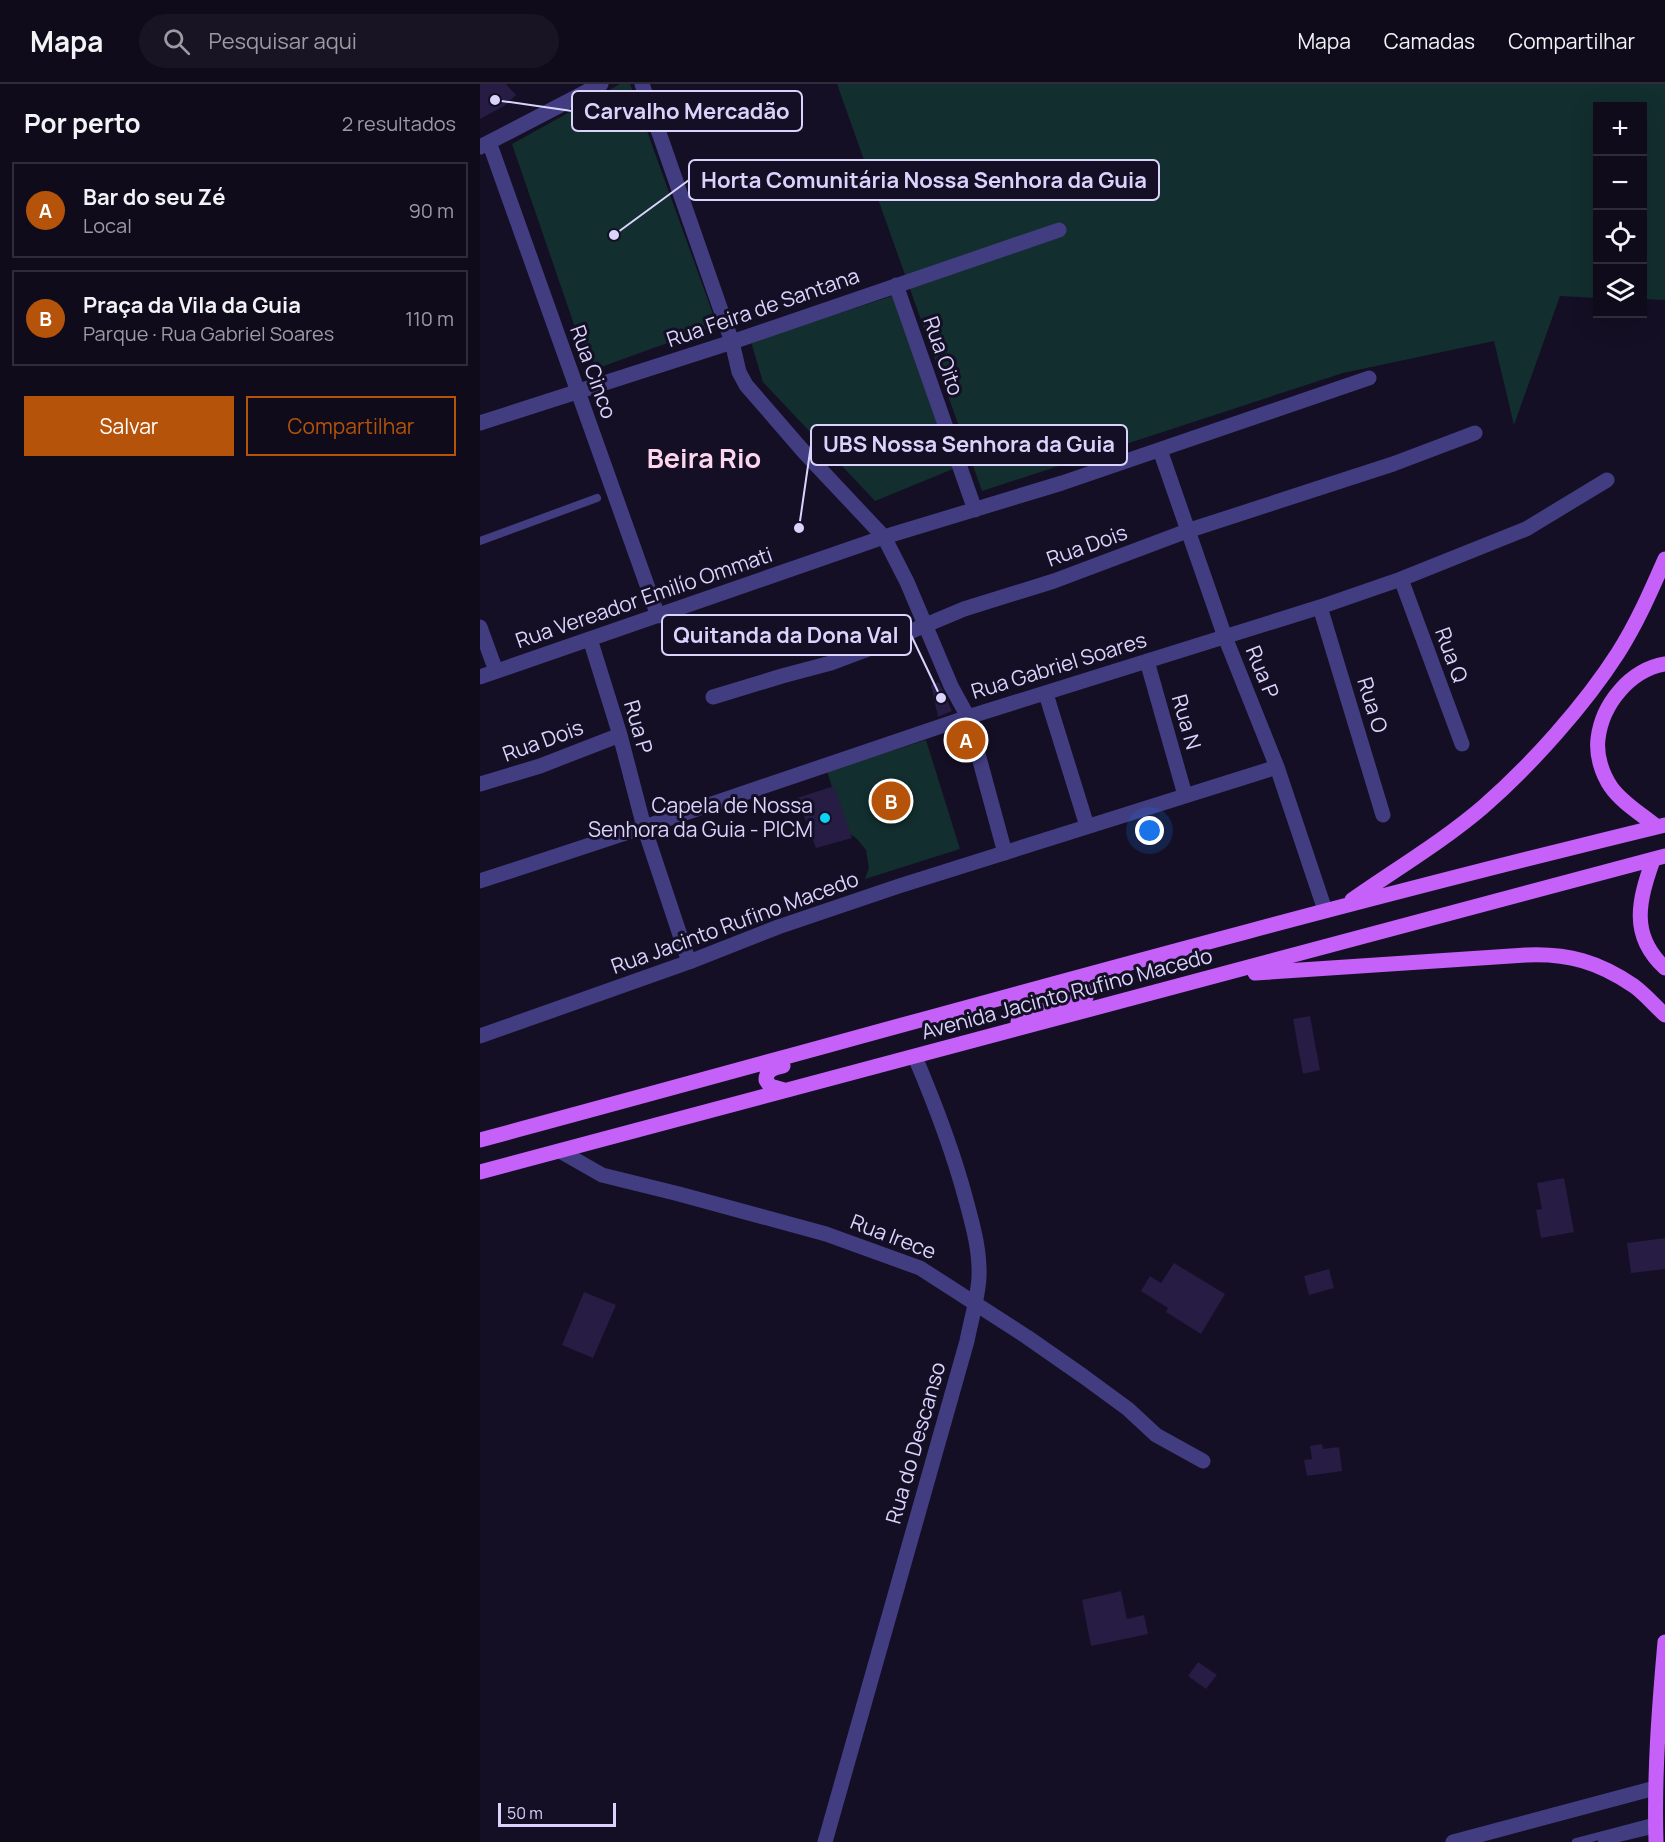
<!DOCTYPE html>
<html lang="pt">
<head>
<meta charset="utf-8">
<style>
  body { margin:0; font-family:Manrope,sans-serif; background:#181424; color:#f1f3f6 }
  .controls { position:absolute; right:18px; top:18px; display:grid; overflow:hidden; border-radius:0px; box-shadow:0 6px 24px #0002 }
  .controls button { width:54px; height:54px; display:grid; place-items:center; padding:0; border:0; border-bottom:2px solid #2f2b3a; background:#0f0b1b; color:#f1f3f6; font:30px sans-serif }
  .scale { position:absolute; left:18px; bottom:15px; width:118px; box-sizing:border-box; padding-left:6px; border:3px solid #dad4fd; border-top:0; font-size:16px; line-height:21px; white-space:nowrap; color:#dad4fd; -webkit-text-stroke:4px #140f24; paint-order:stroke }
  .you { position:absolute; left:670px; top:747px; width:21px; height:21px; margin:-15px; border:4px solid #fff; border-radius:50%; background:#1a73e8; box-shadow:0 0 0 9px #1a73e833 }
  .badge { display:grid; place-items:center; width:39px; height:39px; border-radius:50%; background:#b45309; color:#fff; font-size:20px; font-weight:700 }
  .pin { position:absolute; translate:-50% -50%; border:3px solid #fff; box-shadow:0 2px 6px #0006 }
  .list { margin:0; padding:0; list-style:none }
  h2 { display:flex; justify-content:space-between; align-items:center; height:78px; margin:0; padding:0 24px; font-size:26px }
  h2 small { font-size:20px; font-weight:400; color:#9b9ba3 }
  .list li { display:grid; grid-template-columns:39px 1fr auto; gap:18px; align-items:center; box-sizing:border-box; height:96px; margin:0 12px 12px; padding:0 12px; border:2px solid #2f2b3a; border-radius:0px }
  .list b { display:block; font-size:22px; white-space:nowrap }
  .list p { margin:0; font-size:20px; white-space:nowrap; color:#9b9ba3 }
  .list em { font-size:20px; font-style:normal; color:#9b9ba3 }
  .actions { display:flex; gap:12px; padding:18px 24px }
  .actions a { flex:1; padding:14px 0; border:2px solid #b45309; border-radius:0px; text-align:center; font-size:21px; color:#b45309 }
  .actions .main { background:#b45309; color:#fff }
  .icon { flex:none; width:33px; height:33px; fill:none; stroke:currentColor; stroke-width:2; stroke-linecap:round; stroke-linejoin:round }
  .map { position:relative; flex:none; width:1185px; height:1758px; overflow:hidden }
  header { display:flex; align-items:center; gap:36px; box-sizing:border-box; height:84px; padding:0 30px; background:#0f0b1b; border-bottom:2px solid #2f2b3a }
  header strong { font-size:28px }
  nav { display:flex; gap:33px; margin-inline-start:auto; font-size:21px }
  .search { width:420px; height:54px; background:#181424; display:flex; align-items:center; gap:15px; box-sizing:border-box; padding:0 21px; border-radius:33px; color:#9b9ba3; font-size:22px }
  main { display:flex }
  aside { flex:1; background:#0f0b1b }
  .map>svg:first-child { display:block }
</style>
</head>
<body>
<header>
<strong>Mapa</strong>
<div class="search"><svg class="icon" aria-label="search" viewBox="0 0 24 24"><circle cx="10" cy="10" r="6"/><path d="M15 15l6 6"/></svg>Pesquisar aqui</div>
<nav><a>Mapa</a><a>Camadas</a><a>Compartilhar</a></nav>
</header>
<main>
<aside>
<h2>Por perto<small>2 resultados</small></h2>
<ul class="list">
<li><span class="badge">A</span><div><b>Bar do seu Zé</b><p>Local</p></div><em>90 m</em></li>
<li><span class="badge">B</span><div><b>Praça da Vila da Guia</b><p>Parque · Rua Gabriel Soares</p></div><em>110 m</em></li>
</ul>
<div class="actions"><a class="main">Salvar</a><a>Compartilhar</a></div>
</aside>
<div class="map">
<svg width="1185" height="1758" viewBox="0 0 1185 1758">
  <rect width="100%" height="100%" fill="#140f24"/>
  <path fill="#132e2e" d="M140 0H150L237 241 110 287 32 60Z
    M357 0H1185V216L1163 215 1162 22H1118L1117 214 1080 212 1034 341 1014 257 863 289 502 407Z
    M412 212 473 385 395 417 283 298 271 258Z
    M446 656 480 765 385 795 389 784 386 766 377 755 365 746 347 687Z"/>
  <path fill="#261c44" d="M0 0H26L36 11 24 22 0 35Z
    M459 598 472 627 458 633 451 601Z
    M481 646 490 677H486L477 648Z
    M354 702 372 754 336 764 317 714Z
    M830 932 840 986 823 990 813 935Z
    M1084 1094 1094 1148 1061 1154 1056 1126 1062 1125 1057 1099Z
    M1185 1154V1185L1151 1189 1147 1159Z
    M694 1179 745 1210 721 1250 686 1228 688 1224 661 1207 670 1192 681 1199Z
    M849 1185 854 1204 829 1211 824 1192Z
    M104 1208 136 1221 113 1274 82 1261Z
    M842 1360 843 1365 859 1363 862 1387 827 1392 824 1376 832 1375 830 1362Z
    M641 1507 647 1535 664 1531 668 1550 611 1562 602 1516Z
    M718 1578 737 1591 726 1605 708 1592Z"/>
  <g fill="none" stroke-linecap="round" stroke-linejoin="round">
    <path stroke="#423d81" stroke-width="8" d="M0 457 117 414
      M1096 1758 1176 1737
      M1122 1758 1176 1745"/>
    <path stroke="#423d81" stroke-width="15" d="M162 0 252 258 259 288 266 301 324 368 404 453 427 498 471 602 488 633 525 769
      M9 58 178 532
      M0 63 121 0
      M416 201 495 426
      M0 339 252 258 579 146
      M680 366 745 553 797 683 845 826
      M921 495 982 660
      M840 523 903 731
      M0 543 16 587
      M110 555 140 651 164 743 209 878
      M667 577 705 711
      M0 593 404 453 582 399 889 294
      M566 610 607 742
      M233 613 302 592 351 579 391 564 484 525 574 497 707 447 913 380 995 349
      M0 700 60 682 140 651
      M0 797 164 743 488 633 840 523 921 495 1046 445 1127 396
      M0 952 209 878 298 843 419 802 797 683
      M80 1067 122 1091 199 1110 346 1150 440 1184 547 1253 603 1292 648 1325 676 1351 723 1377
      M345 1758 487 1257C491 1236 498 1214 499 1193 500 1166 493 1142 486 1116 473 1067 455 1020 435 973
      M973 1758 1175 1704"/>
    <path stroke="#c560f8" stroke-width="15" d="M1177 743C1163 731 1142 719 1131 703 1122 690 1116 671 1118 655 1122 620 1150 586 1185 580
      M1173 776C1159 816 1149 851 1185 884
      M872 816C916 785 962 758 1003 723 1051 681 1104 622 1138 569 1157 539 1171 507 1185 475
      M775 889 1046 871C1088 869 1119 878 1154 902 1165 910 1175 922 1185 931
      M538 938 558 928 601 916 606 913V908L603 904 584 899
      M303 982C294 984 286 986 286 996L290 1002 304 1006
      M0 1056C395 950 788 837 1185 741
      M0 1088 1185 772
      M1176 1758C1174 1691 1179 1625 1185 1558"/>
  </g>
  <circle fill="#0ad3f3" stroke="#140f24" stroke-width="2" cx="345" cy="734" r="6"/>
  <g text-anchor="middle" stroke-width="6" stroke-linejoin="round" paint-order="stroke">
    <g font-size="21" fill="#dad4fd" stroke="#140f24">
      <text transform="translate(283 224) rotate(-19)" y="7">Rua Feira de Santana</text>
      <text transform="translate(463 272) rotate(71)" y="7">Rua Oito</text>
      <text transform="translate(113 288) rotate(70)" y="7">Rua Cinco</text>
      <text transform="translate(607 462) rotate(-20)" y="7">Rua Dois</text>
      <text transform="translate(164 514) rotate(-19)" y="7">Rua Vereador Emilío Ommati</text>
      <text transform="translate(971 571) rotate(70)" y="7">Rua Q</text>
      <text transform="translate(579 582) rotate(-17)" y="7">Rua Gabriel Soares</text>
      <text transform="translate(782 588) rotate(68)" y="7">Rua P</text>
      <text transform="translate(892 621) rotate(73)" y="7">Rua O</text>
      <text transform="translate(706 638) rotate(74)" y="7">Rua N</text>
      <text transform="translate(158 643) rotate(74)" y="7">Rua P</text>
      <text transform="translate(63 657) rotate(-20)" y="7">Rua Dois</text>
      <text transform="translate(255 839) rotate(-20)" y="7">Rua Jacinto Rufino Macedo</text>
      <text transform="translate(587 910) rotate(-15)" y="7">Avenida Jacinto Rufino Macedo</text>
      <text transform="translate(413 1153) rotate(21)" y="7">Rua Irece</text>
      <text transform="translate(436 1359) rotate(-74)" y="7">Rua do Descanso</text>
    </g>
    <g font-size="21" fill="#dad4fd" stroke="#140f24" text-anchor="end">
      <text x="333" y="729">Capela de Nossa<tspan x="333" dy="24">Senhora da Guia - PICM</tspan></text>
    </g>
    <g font-size="27" font-weight="bold" fill="#fdd6ed" stroke="#140f24">
      <text x="224" y="384">Beira Rio</text>
    </g>
  </g>
  <path fill="none" stroke="#dad4fd" stroke-width="2" d="M15 16L92 27M134 151L209 96M319 444L331 361M461 614L431 551"/>
  <g fill="#dad4fd" stroke="#140f24" stroke-width="2">
    <circle cx="15" cy="16" r="6"/>
    <circle cx="134" cy="151" r="6"/>
    <circle cx="319" cy="444" r="6"/>
    <circle cx="461" cy="614" r="6"/>
  </g>
  <g fill="#140f24" stroke="#dad4fd" stroke-width="2">
    <rect x="92" y="7" width="230" height="40" rx="6"/>
    <rect x="209" y="76" width="470" height="40" rx="6"/>
    <rect x="331" y="341" width="316" height="40" rx="6"/>
    <rect x="182" y="531" width="249" height="40" rx="6"/>
  </g>
  <g font-size="22" text-anchor="middle" font-weight="bold" fill="#dad4fd">
    <text x="207" y="35">Carvalho Mercadão</text>
    <text x="444" y="104">Horta Comunitária Nossa Senhora da Guia</text>
    <text x="489" y="368">UBS Nossa Senhora da Guia</text>
    <text x="306" y="559">Quitanda da Dona Val</text>
  </g>
</svg>
<div class="controls">
<button>+</button>
<button>−</button>
<button><svg class="icon" aria-label="locate" viewBox="0 0 24 24"><circle cx="12" cy="12" r="6"/><path d="M12 2v4M12 18v4M2 12h4M18 12h4"/></svg></button>
<button><svg class="icon" aria-label="layers" viewBox="0 0 24 24"><path d="M12 4l9 5-9 5-9-5zM3 14l9 5 9-5"/></svg></button>
</div>
<div class="scale">50 m</div>
<div class="you"></div>
<div class="pin badge" style="left:486px;top:656px">A</div>
<div class="pin badge" style="left:411px;top:717px">B</div>
</div>
</main>
</body>
</html>
